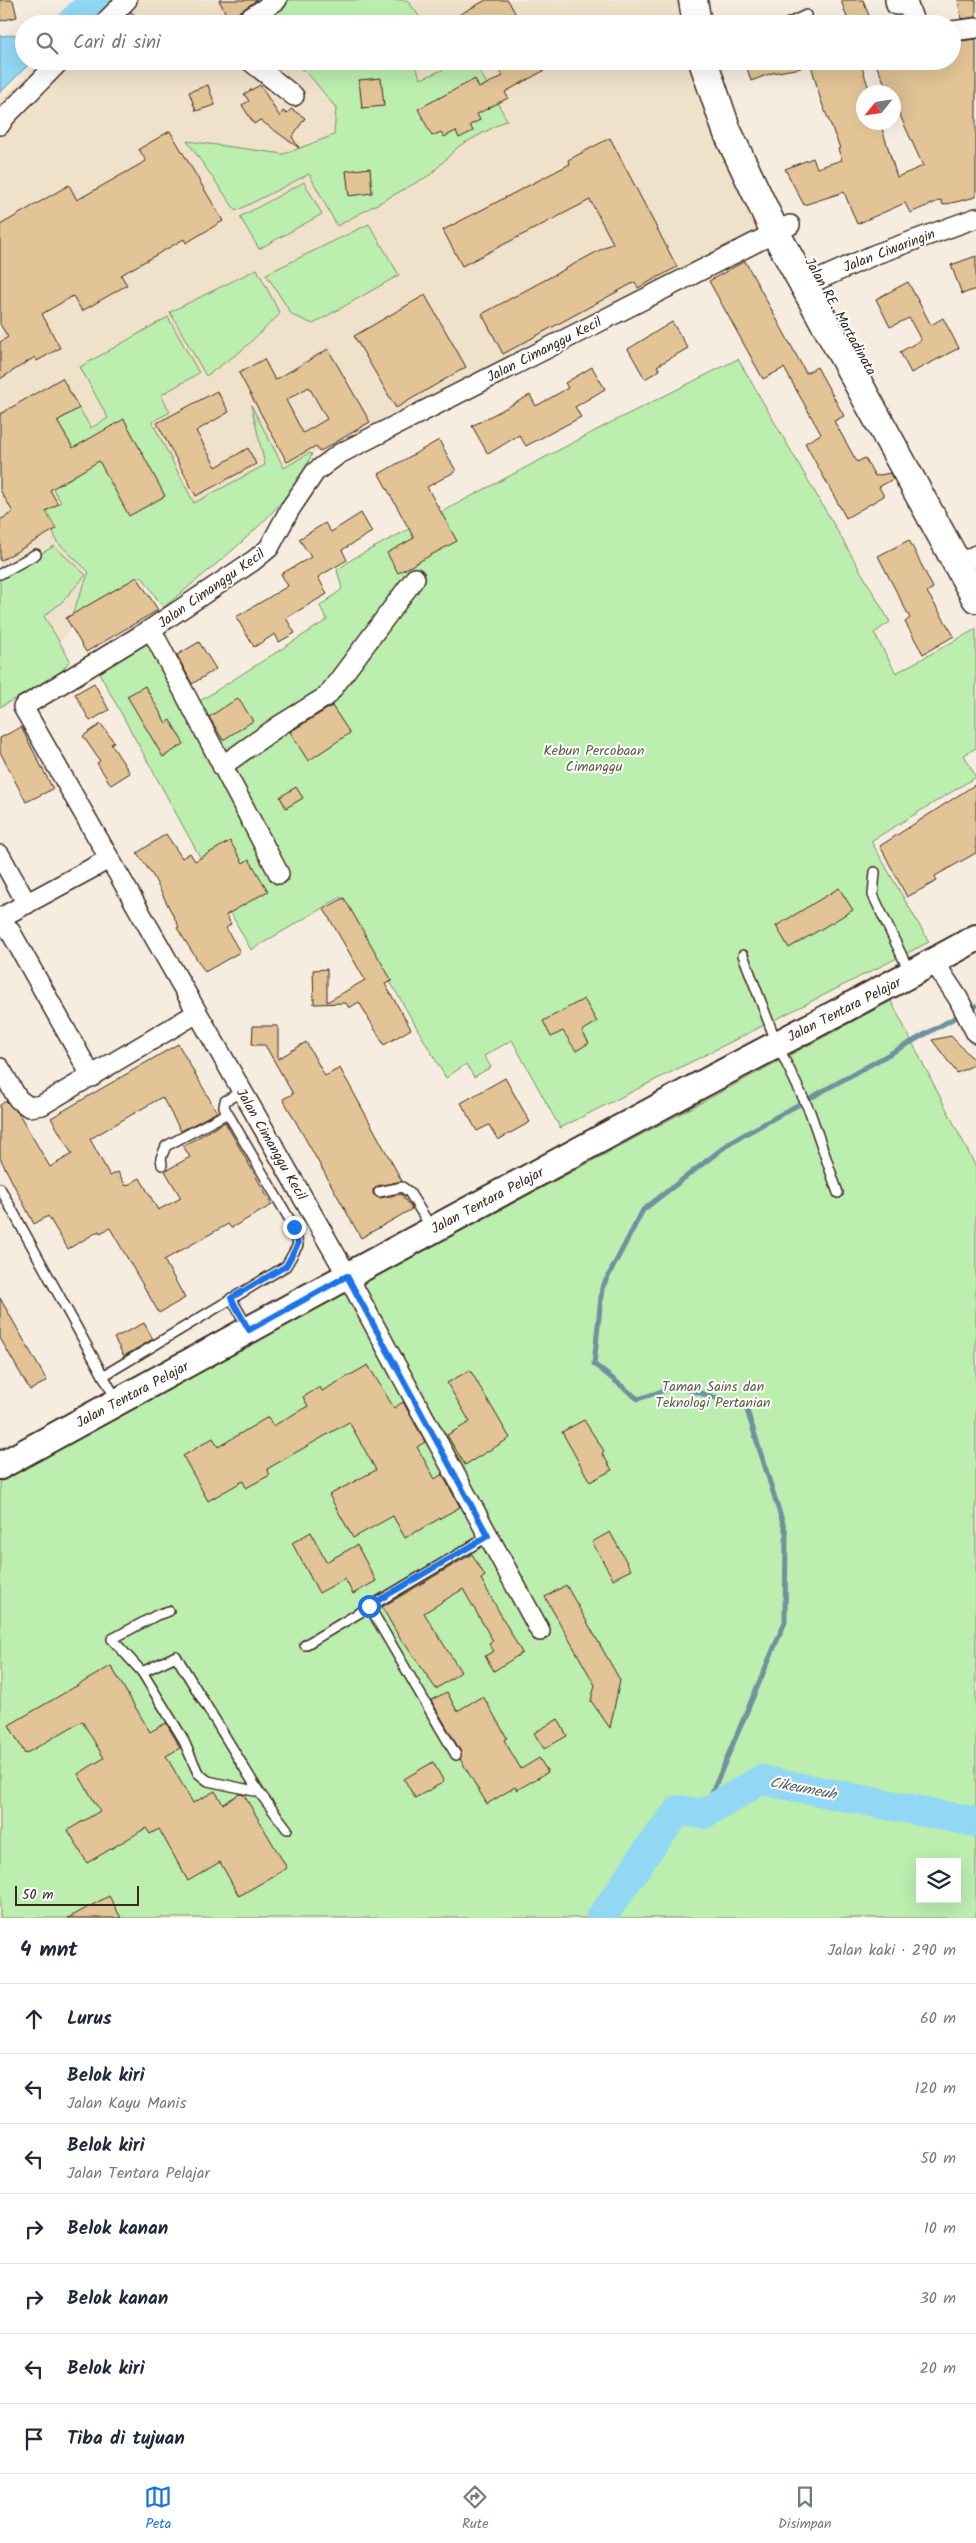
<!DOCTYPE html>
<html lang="id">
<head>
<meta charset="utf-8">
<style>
  body { margin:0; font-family:Kalam,sans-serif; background:#f6f6f7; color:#1f2937 }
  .controls { position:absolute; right:15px; bottom:15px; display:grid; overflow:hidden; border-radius:0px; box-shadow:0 5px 20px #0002 }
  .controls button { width:45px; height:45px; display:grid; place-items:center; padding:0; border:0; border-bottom:1px solid #e0e1e3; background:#fff; color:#1f2937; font:25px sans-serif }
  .compass { position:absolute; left:856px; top:85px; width:45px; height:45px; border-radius:50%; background:#fff; box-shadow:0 5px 20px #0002; rotate:240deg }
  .scale { position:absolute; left:15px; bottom:12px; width:124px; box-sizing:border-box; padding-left:5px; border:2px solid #3b2a1e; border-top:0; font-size:14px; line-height:18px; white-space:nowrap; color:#3b2a1e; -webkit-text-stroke:4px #fff; paint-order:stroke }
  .stop { position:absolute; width:15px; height:15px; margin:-11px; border:4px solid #1a73e8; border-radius:50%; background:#fff }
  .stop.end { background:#1a73e8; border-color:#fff; box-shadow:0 1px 5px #0008 }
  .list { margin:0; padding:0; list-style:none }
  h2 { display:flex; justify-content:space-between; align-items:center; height:65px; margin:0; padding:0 20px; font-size:21px }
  h2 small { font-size:16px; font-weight:400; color:#747a83 }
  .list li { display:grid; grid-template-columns:32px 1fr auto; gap:15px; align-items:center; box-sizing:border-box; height:70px; padding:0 20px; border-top:1px solid #e0e1e3 }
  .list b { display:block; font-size:19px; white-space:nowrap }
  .list p { margin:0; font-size:16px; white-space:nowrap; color:#747a83 }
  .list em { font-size:16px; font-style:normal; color:#747a83 }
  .icon { flex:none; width:28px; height:28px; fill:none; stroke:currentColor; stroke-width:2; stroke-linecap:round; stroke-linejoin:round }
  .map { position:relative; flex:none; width:976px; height:1918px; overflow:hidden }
  .search { position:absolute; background:#fff; box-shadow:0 5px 20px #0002; left:15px; right:15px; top:15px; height:55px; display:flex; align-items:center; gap:12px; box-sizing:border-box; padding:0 18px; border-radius:28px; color:#747a83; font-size:19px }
  .sheet { height:555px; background:#fff }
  nav { display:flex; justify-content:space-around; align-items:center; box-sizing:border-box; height:70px; border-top:1px solid #e0e1e3; background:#fff; font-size:14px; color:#747a83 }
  nav a { display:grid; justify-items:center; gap:2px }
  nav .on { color:#1a73e8 }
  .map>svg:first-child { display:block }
</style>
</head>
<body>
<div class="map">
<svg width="976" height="1918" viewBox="0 0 976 1918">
  <rect width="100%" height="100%" fill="#f6ede0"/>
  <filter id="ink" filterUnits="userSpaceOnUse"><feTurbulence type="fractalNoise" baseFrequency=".02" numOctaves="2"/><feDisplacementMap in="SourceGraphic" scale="10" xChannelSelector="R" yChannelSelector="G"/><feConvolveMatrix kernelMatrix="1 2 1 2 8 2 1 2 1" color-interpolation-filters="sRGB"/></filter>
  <g filter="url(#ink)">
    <path fill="#f0e1ca" d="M117 0H693L696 24H89Z
      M44 61H702L762 229 693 265 312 454 304 473 262 523 75 623 19 696 0 708V99Z"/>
    <path fill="#bbeeaf" stroke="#7b8c66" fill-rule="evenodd" d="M278 0H407L425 24H248Z
      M291 61H413L421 79 464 61H474L507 120 459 146 430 175 337 226 309 174 236 211 187 141 284 154 334 135 336 108 310 76Z
      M304 182 322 214 259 249 240 217Z
      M369 224 399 275 313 324 292 315 266 274Z
      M257 269 280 314 241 351 206 376 170 312Z
      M168 317 199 373 161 395 170 412 152 422 194 503 265 465 251 405 284 468 309 453 312 454C288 513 211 567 163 608L142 576 71 617 89 572 57 542 46 511 61 502 22 438 34 431 66 481 85 469 57 421 79 408 91 428 108 418 80 367Z
      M738 359 890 622 874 633 896 673 976 629V748L964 755 976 777 871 841 929 942 560 1128 512 1040 484 1056 491 1067 474 1077 466 1064 446 1078 341 897 251 950 98 671 156 637 195 704 327 620 320 606 342 589 337 570 354 558 612 422Z
      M54 546 86 575 61 603 44 616 70 660 59 675 0 707V578Z
      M891 1001 976 1167V1918H0V1482L351 1290ZM920 1862H957V1899H920Z"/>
    <path fill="#92d7f4" stroke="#6f929e" d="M83 0H95L71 24H48Z
      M24 34V61H32L0 93V36Z"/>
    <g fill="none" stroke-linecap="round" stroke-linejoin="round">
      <path stroke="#6f929e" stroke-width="5" d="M703 1814 785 1622 786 1533 746 1407 677 1386 638 1399 594 1364 602 1288 643 1210 731 1142 976 1006"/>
      <path stroke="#92d7f4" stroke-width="30" d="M70 24 95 0
        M601 1918 648 1850 679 1810 703 1814 761 1780 976 1822"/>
    </g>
    <path fill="#e2c496" stroke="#3b2a1e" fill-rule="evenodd" d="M0 0H13L17 17 0 21Z
      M219 0H257L235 15 230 22Z
      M486 0H508L521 24H442Z
      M841 0H863L872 24H849Z
      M958 0H976V17L961 19Z
      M131 12 147 24H119Z
      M976 39V197L943 205 941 200 910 213 905 203 857 224 844 192 804 205 785 169 813 158 817 168 842 160 838 149 840 148 821 101 810 61H860L870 92H864V122H880L897 177 923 166 894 102V92H889L874 61H952V42Z
      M495 61H540L545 70 505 92 508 98 477 114 480 120 470 125 473 131 459 138 456 131 444 137 441 132 432 136 418 109 475 79 479 88 503 76Z
      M745 61H800L801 68 772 73 751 81Z
      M381 78 384 106 362 108 359 80Z
      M208 85 215 105 196 111 189 92Z
      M260 85 280 117 283 111 287 114 291 109 305 118 292 137 299 148 260 120 254 124 242 105 249 101 244 94Z
      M170 131 223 221 186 243 184 239 121 275 127 285 82 311 73 296 42 314 60 348 37 361 35 357 0 379V342L8 337 0 324V225L69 185 77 200 146 161 139 149Z
      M610 138 677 267 638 288 635 282 503 354 482 314 613 243 590 200 462 266 443 230 570 164 568 160Z
      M370 168 372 193 349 196 346 171Z
      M976 256V289L962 294 951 265Z
      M745 261 806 373 817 367 844 416 834 421 857 462 865 458 875 476 890 473 893 479 879 487 884 496 846 518 805 443 821 434 784 368 763 379 709 281Z
      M908 282 931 325 943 318 959 348 911 373 900 352 921 340 909 318 890 327 876 299Z
      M425 295 466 367 396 408 354 336Z
      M672 322 688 348 657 366 660 370 645 379 628 349Z
      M328 349 370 422 319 452 316 446 287 462 239 373 264 359 275 380ZM309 387 327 419 303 433 286 400Z
      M592 367 605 389 575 407 581 417 526 446 519 435 488 454 472 426 530 395 536 406 568 388 565 383Z
      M62 378 79 408 57 421 73 448 124 419 165 496 129 516 99 461 50 490 58 504 46 511 56 529 0 561V520L13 512 0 490V414Z
      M217 391 229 412 196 431 216 467 248 448 256 464 196 496 157 423Z
      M439 440 456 471 427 487 457 541 398 573 387 553 414 538 379 474Z
      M361 513 372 532 342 550 347 560 318 577 327 594 286 618 295 633 279 642 275 634 254 647 236 617 288 586 281 574 311 557 299 539 325 523 331 532Z
      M909 540 933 588 927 592 954 636 923 654 905 622 910 618 878 556Z
      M137 577 158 610 86 652 66 618Z
      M199 642 216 669 192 684 177 655Z
      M94 683 109 710 90 721 75 694Z
      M145 686 166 723 170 720 184 744 163 757 127 696Z
      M238 698 253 721 223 740 209 717Z
      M332 706 350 733 308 761 290 732Z
      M101 724 114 742 111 744 130 773 111 785 97 763 100 761 83 736Z
      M21 727 53 789 26 802 0 752V738Z
      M976 784V853L935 876 937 881 907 897 880 846Z
      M296 787 303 798 286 808 280 797Z
      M166 834 182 858 190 853 195 861 230 841 243 863 249 859 268 891 226 915 231 924 226 928 240 952 205 972 177 928 179 927 153 876 137 853Z
      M839 888 853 910 789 948 776 926Z
      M344 898 392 981 385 984 411 1029 384 1045 359 1002 349 1008 346 1003 314 1004 313 970 327 969V1002L365 980 324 909Z
      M584 999 597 1022 582 1031 589 1043 576 1051 563 1031 551 1037 543 1021Z
      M253 1026H278V1059L306 1042 325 1076 340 1068 402 1181 377 1186 373 1190V1194L380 1198 401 1194 412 1209 361 1238 283 1099 293 1094 265 1045H252Z
      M951 1036 976 1062V1064L957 1073 932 1040Z
      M178 1044 217 1112 181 1131 162 1097 90 1139 110 1176 118 1172 126 1186 140 1178 158 1210 181 1198 165 1171 190 1157 183 1146 225 1122 272 1205 231 1228 228 1224 164 1260 185 1298 159 1313 110 1228 100 1233 99 1231 68 1249 48 1216 34 1224 0 1158V1105L6 1101 19 1114 50 1167 72 1154 51 1118Z
      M505 1078 530 1122 498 1140 489 1125 477 1131 461 1103Z
      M0 1298 47 1381 30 1390 0 1338Z
      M144 1323 153 1339 124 1356 114 1338Z
      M368 1365 394 1408 403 1402 425 1442 417 1447 435 1479 442 1474 460 1507 405 1538 393 1516 353 1538 329 1495 376 1470 349 1422 267 1469 270 1475 246 1488 243 1481 208 1501 183 1456 213 1438 218 1447 268 1417 273 1426 308 1406 303 1397 320 1387 322 1391Z
      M470 1370 510 1438 465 1465 447 1435 470 1422 447 1383Z
      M584 1420 604 1451 602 1453 612 1470 590 1482 562 1432Z
      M311 1532 326 1562 357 1545 376 1581 353 1594 345 1579 319 1593 292 1543Z
      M610 1532 631 1570 613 1579 592 1542Z
      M472 1554 485 1576 481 1579 522 1653 494 1671 485 1656 494 1651 489 1644 493 1641 463 1589 424 1613 461 1672 436 1689 405 1643 403 1644 382 1607Z
      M566 1585 620 1680 610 1728 591 1701 595 1685 545 1597Z
      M111 1666 150 1732 166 1723 176 1740 180 1748 166 1756 193 1803 215 1791 223 1804 239 1794 244 1795 287 1868 239 1896 220 1862 188 1881 159 1829 150 1834 146 1828 87 1863 68 1830 100 1811 78 1774 104 1758 82 1721 25 1754 9 1725Z
      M447 1692 457 1711 483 1696 507 1738 504 1740 521 1769 539 1758 548 1772 517 1790 515 1787 487 1804 460 1759 461 1752 431 1700Z
      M558 1719 567 1736 544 1749 534 1733Z
      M433 1762 444 1782 415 1798 404 1779Z
      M109 1896 121 1918H68Z"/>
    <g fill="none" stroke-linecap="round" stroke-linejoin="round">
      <defs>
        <path id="lane" d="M787 24 806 15
          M0 574 36 554
          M875 872 873 895 910 973
          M743 955 777 1044 810 1112 838 1193
          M162 1165 161 1158 166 1146 228 1113
          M0 1188 116 1399
          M379 1192 402 1187 409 1192 431 1227
          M231 1298 248 1328
          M103 1376 286 1266 298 1245 294 1227 224 1107 225 1101 242 1091
          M369 1606 456 1755
          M169 1611 157 1615 112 1639 142 1672 176 1656 259 1792 287 1829
          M305 1645 489 1536
          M142 1672 182 1737 198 1773 208 1781 259 1792"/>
        <path id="street" d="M895 0 896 5H908L915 24
          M103 24 127 0
          M241 24 277 0
          M952 31 976 28
          M250 61 294 96
          M0 125 5 117 60 61
          M804 286 876 254 976 218
          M971 558 976 555
          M151 629 279 874
          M222 766 280 725 327 696 415 578
          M0 855 27 904
          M0 918 109 859
          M9 929 92 1077
          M934 962 958 998 976 1033
          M0 1068 18 1099 29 1107 42 1105 197 1013
          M540 1631 347 1275 23 707 151 629 253 561 269 548 290 509 315 472 339 454 790 225"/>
        <path id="secondary" d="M0 1466C225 1342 450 1220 676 1098 776 1044 877 993 976 938"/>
        <path id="primary" d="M693 0 697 24
          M703 61 727 131 775 232 976 598"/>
      </defs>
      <use href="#lane" stroke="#3b2a1e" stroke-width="12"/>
      <use href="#street" stroke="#3b2a1e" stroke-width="22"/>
      <use href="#secondary" stroke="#3b2a1e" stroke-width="30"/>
      <use href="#primary" stroke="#3b2a1e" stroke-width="31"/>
      <use href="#lane" stroke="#fff" stroke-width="9"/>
      <use href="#street" stroke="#fff" stroke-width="19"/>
      <use href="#secondary" stroke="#fff" stroke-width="26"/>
      <use href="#primary" stroke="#fff" stroke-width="28"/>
    </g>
  </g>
  <g fill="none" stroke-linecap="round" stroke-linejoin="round" filter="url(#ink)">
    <path stroke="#1a73e8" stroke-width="6" d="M294 1227 298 1244 286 1266 231 1298 249 1330 347 1276 488 1536 369 1606"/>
  </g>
  <g text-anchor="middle" stroke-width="4" stroke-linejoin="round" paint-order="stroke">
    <g font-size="14" fill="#3b2a1e" stroke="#fff">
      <text transform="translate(889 250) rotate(-21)" y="5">Jalan Ciwaringin</text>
      <text transform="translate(841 316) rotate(61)" y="5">Jalan RE. Martadinata</text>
      <text transform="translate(544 349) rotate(-27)" y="5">Jalan Cimanggu Kecil</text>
      <text transform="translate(211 588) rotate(-35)" y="5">Jalan Cimanggu Kecil</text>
      <text transform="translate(844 1009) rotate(-27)" y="5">Jalan Tentara Pelajar</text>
      <text transform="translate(272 1144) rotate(60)" y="5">Jalan Cimanggu Kecil</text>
      <text transform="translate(487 1200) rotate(-28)" y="5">Jalan Tentara Pelajar</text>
      <text transform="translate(132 1394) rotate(-28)" y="5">Jalan Tentara Pelajar</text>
    </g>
    <g font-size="14" fill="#5b5b42" stroke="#fff">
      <text x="594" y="755">Kebun Percobaan<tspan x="594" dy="16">Cimanggu</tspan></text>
      <text x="713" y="1391">Taman Sains dan<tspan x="713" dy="16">Teknologi Pertanian</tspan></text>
    </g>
    <g font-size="15" font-style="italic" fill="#555e5e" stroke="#fff">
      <text transform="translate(803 1788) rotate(11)" y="5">Cikeumeuh</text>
    </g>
  </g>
</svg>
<div class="controls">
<button><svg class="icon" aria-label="layers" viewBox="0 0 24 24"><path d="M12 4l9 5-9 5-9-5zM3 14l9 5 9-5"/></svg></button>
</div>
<svg class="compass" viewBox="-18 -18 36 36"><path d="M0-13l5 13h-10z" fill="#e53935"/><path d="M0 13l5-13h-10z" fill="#747a83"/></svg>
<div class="scale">50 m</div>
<div class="stop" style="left:369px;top:1606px"></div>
<div class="stop end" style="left:294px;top:1227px"></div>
<div class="search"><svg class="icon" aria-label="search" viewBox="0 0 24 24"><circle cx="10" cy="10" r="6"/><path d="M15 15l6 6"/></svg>Cari di sini</div>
</div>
<section class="sheet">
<h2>4 mnt<small>Jalan kaki · 290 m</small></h2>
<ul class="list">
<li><svg class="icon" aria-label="ahead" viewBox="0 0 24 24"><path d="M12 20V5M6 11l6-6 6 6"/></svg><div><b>Lurus</b></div><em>60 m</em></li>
<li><svg class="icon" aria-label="left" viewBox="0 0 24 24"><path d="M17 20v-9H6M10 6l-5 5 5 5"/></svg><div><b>Belok kiri</b><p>Jalan Kayu Manis</p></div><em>120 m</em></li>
<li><svg class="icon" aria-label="left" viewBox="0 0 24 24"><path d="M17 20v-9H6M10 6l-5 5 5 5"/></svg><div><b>Belok kiri</b><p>Jalan Tentara Pelajar</p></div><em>50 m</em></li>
<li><svg class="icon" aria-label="right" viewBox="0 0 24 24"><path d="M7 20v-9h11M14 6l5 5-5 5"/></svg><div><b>Belok kanan</b></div><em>10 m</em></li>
<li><svg class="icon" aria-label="right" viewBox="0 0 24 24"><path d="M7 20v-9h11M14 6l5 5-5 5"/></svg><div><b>Belok kanan</b></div><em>30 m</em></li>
<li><svg class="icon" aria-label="left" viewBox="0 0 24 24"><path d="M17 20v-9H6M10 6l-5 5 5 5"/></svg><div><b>Belok kiri</b></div><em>20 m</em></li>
<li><svg class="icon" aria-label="arrive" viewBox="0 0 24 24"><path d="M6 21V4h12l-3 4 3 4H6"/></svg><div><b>Tiba di tujuan</b></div></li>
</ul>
</section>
<nav>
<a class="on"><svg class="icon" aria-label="map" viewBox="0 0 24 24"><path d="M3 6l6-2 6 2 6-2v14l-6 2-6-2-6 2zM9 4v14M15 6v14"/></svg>Peta</a>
<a><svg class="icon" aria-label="directions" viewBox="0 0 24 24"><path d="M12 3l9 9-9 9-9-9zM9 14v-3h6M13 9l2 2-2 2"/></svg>Rute</a>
<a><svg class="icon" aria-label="saved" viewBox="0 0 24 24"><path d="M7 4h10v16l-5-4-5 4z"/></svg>Disimpan</a>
</nav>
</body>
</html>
